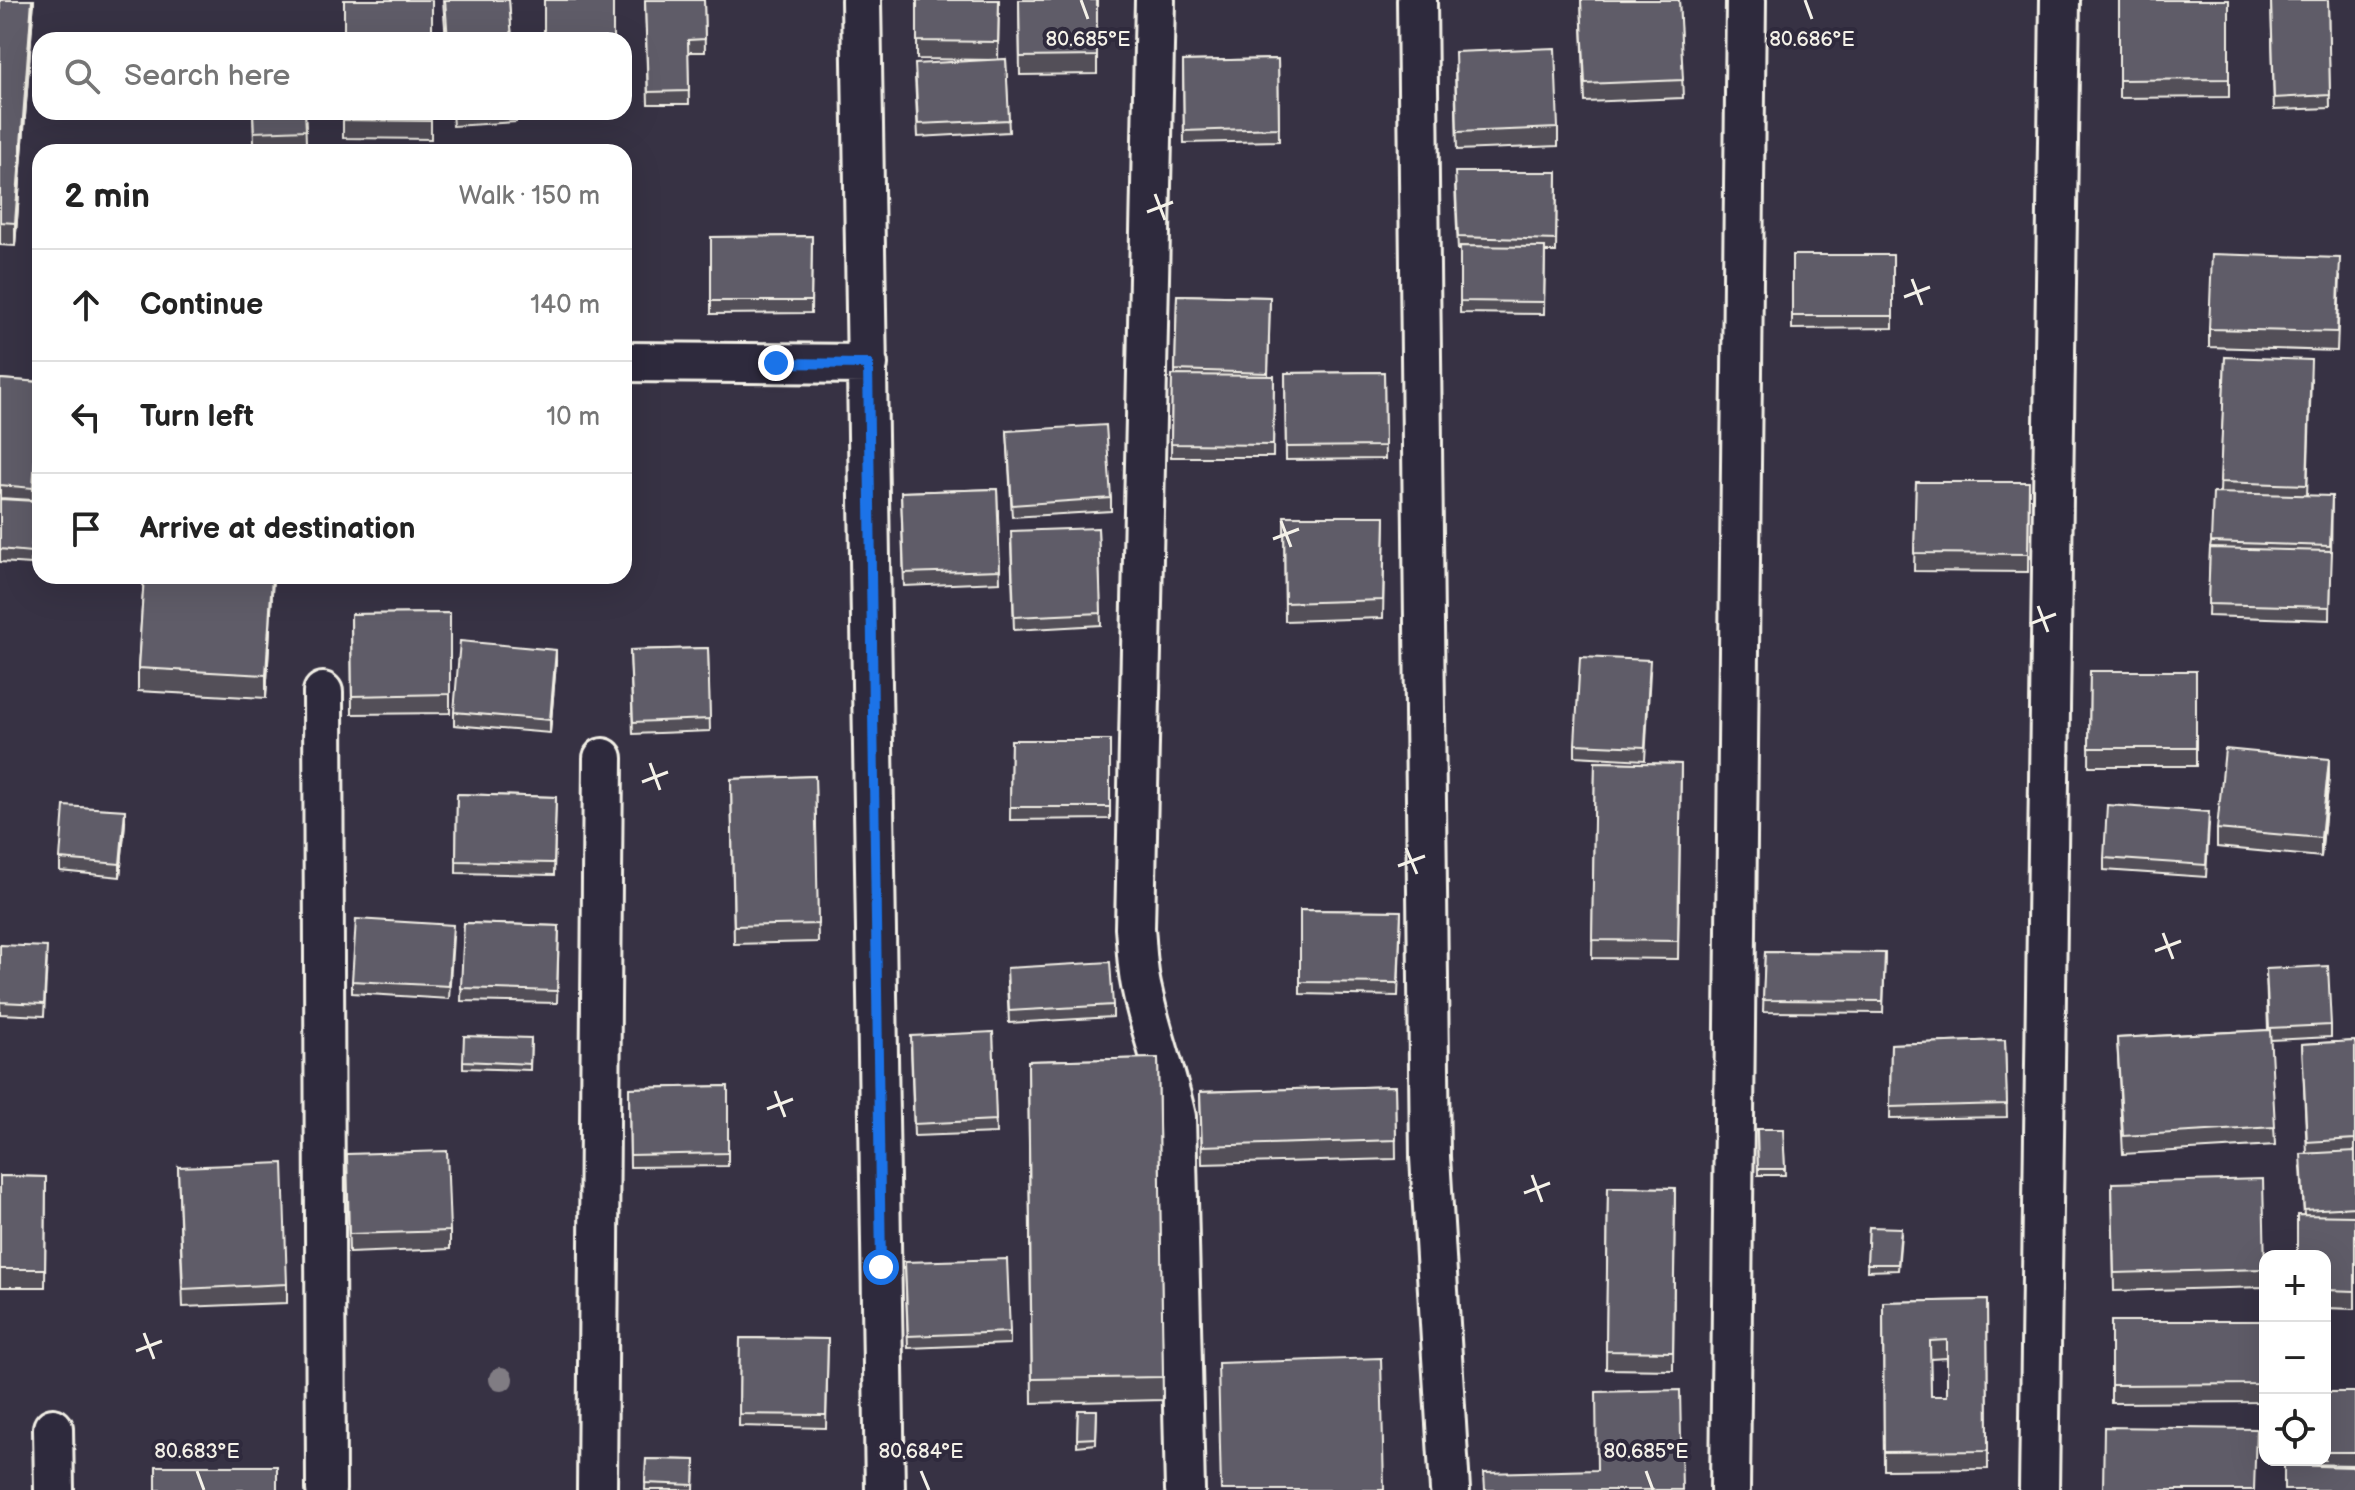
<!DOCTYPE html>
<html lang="en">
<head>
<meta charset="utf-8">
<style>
  body { margin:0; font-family:"Balsamiq Sans",sans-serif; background:#f2f2f2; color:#222 }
  .controls { position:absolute; right:24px; bottom:24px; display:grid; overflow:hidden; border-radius:16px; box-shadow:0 8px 32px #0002 }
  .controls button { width:72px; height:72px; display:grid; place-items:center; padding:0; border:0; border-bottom:2px solid #e0e0e0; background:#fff; color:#222; font:40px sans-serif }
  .stop { position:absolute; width:24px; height:24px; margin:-18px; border:6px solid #1a73e8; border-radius:50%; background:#fff }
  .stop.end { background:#1a73e8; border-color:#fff; box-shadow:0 2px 8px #0008 }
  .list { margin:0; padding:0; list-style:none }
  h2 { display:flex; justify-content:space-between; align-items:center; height:104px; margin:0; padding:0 32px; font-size:34px }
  h2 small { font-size:26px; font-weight:400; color:#767676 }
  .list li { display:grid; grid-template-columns:52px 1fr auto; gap:24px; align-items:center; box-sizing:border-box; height:112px; padding:0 32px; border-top:2px solid #e0e0e0 }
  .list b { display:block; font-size:30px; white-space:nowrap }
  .list em { font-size:26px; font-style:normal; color:#767676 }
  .icon { flex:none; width:44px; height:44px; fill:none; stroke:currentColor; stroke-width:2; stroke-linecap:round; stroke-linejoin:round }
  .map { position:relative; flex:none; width:2355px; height:1490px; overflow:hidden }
  .search { position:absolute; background:#fff; box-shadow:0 8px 32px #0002; left:32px; top:32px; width:600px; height:88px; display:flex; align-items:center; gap:20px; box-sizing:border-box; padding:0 28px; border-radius:24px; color:#767676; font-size:30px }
  .panel { position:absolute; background:#fff; box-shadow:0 8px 32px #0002; left:32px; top:144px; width:600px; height:440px; border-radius:24px }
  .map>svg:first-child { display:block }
</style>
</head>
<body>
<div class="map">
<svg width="2355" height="1490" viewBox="0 0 2355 1490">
  <rect width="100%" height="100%" fill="#373244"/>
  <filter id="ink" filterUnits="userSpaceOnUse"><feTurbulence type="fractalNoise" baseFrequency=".0125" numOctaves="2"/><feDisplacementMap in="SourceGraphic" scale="16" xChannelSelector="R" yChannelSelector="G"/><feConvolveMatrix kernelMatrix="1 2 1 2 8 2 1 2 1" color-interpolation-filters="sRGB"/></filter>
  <g filter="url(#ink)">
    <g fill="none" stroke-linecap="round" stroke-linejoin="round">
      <defs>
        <path id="street" d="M861 0 885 1490
          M1155 0 1135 928C1137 949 1137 970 1142 990 1151 1033 1167 1074 1176 1117L1185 1490
          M1417 0 1430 1157 1450 1490
          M624 362 868 364
          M323 692 326 1490
          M53 1428 54 1490
          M597 1490 603 758
          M1730 1490 1746 0
          M2039 1490 2060 0"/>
      </defs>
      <use href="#street" stroke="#f4f1e8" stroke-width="44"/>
      <use href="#street" stroke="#2f2a3d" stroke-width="38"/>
    </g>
    <circle fill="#807b83" cx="501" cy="1379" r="12"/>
    <path fill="#524f59" stroke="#f4f1e8" stroke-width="2" fill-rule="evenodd" d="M0 0H34L15 246 0 245Z
      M443 0H509L512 40H446Z
      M645 0H704L705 52H688L689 104H648Z
      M917 0H999L998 60 1006 59 1009 132 918 137 915 76 995 60 917 59Z
      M1019 0H1097V74L1020 75Z
      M1581 0H1679L1683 98 1585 102Z
      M2119 0H2229V97L2119 98Z
      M2271 0H2328L2330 108 2274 110Z
      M1278 59 1279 141 1184 143 1183 61Z
      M1455 70 1558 128V146L1457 150Z
      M253 112H305L306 143 254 144Z
      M343 112H431V139L343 138Z
      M452 112H516V122L453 126Z
      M545 112H614V116L545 118Z
      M1557 172 1556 252H1545L1544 314 1460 313V250H1458L1455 185Z
      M812 236 811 313 711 314V237Z
      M1792 255H1893V328L1792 329Z
      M2340 276 2337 351 2209 347V329Z
      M1177 295 1270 297 1268 376H1274L1273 457H1171L1172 375H1175Z
      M2225 357 2311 378 2307 496H2332L2330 620 2208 616 2210 548 2220 493Z
      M1384 372 1385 459 1286 460 1285 373Z
      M0 379 40 382 33 500 0 498Z
      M1007 431 1111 498V511L1012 517Z
      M1916 482H2029L2028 572 1914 571Z
      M997 489 1000 582 904 586 901 492Z
      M0 499 35 514 31 564 0 562Z
      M1284 516H1385L1383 618 1285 621Z
      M1098 528 1101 625 1014 630 1011 544Z
      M144 576H273L266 698 138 691V668Z
      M450 613V713L352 714 351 614Z
      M708 648 710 731 633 734 630 650Z
      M556 662 550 733 454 725V712Z
      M2090 671H2196V766H2089Z
      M1650 672 1645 760 1575 756V744Z
      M1011 740H1110V819L1010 820Z
      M1595 762 1681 764 1678 959 1592 958Z
      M815 776 818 942 734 944 731 779Z
      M2329 777 2321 857 2217 847V829Z
      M457 794 556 797 554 875 456 873Z
      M125 822 120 877 60 871V859Z
      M2209 824 2206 877 2104 870V858Z
      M1300 910 1401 911 1398 996 1300 994Z
      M464 923 559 926 557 1003 461 1001Z
      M453 937 449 999 352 993V981Z
      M0 945 47 959 44 1016 0 1014Z
      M1765 952 1885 953 1883 1013 1763 1012Z
      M2266 969 2331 1025V1037L2270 1040 2275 1145 2123 1154 2117 1038 2268 1030Z
      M1007 981 1113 1005V1017L1009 1023Z
      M993 1032 996 1133 914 1136 911 1048Z
      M531 1038 530 1070 463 1068V1061Z
      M2005 1040 2007 1117 1890 1119 1891 1044Z
      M2355 1041V1309L2325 1308V1256L2304 1216 2301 1167 2307 1154 2302 1044Z
      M1158 1058 1163 1400 1032 1403 1028 1061Z
      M728 1086V1166L630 1167 629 1088Z
      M1395 1086 1396 1159 1202 1164 1200 1092Z
      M1757 1129H1783L1785 1175H1758Z
      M178 1167 287 1284V1303L183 1307Z
      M347 1172 450 1231V1249L349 1253Z
      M0 1176 46 1177 45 1287H0Z
      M2112 1183 2265 1256V1287L2114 1291Z
      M1608 1187 1675 1188 1673 1370 1606 1369Z
      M1869 1227 1901 1234 1898 1270 1867 1271Z
      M905 1262 1010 1332V1344L908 1348Z
      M1987 1300 1988 1469 1884 1470 1883 1302ZM1947 1358V1396H1931L1930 1359Z
      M2111 1321H2263V1402L2111 1403Z
      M740 1338 828 1339 826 1428 739 1426Z
      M2325 1392H2355V1465L2290 1464V1460H2325Z
      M1078 1410H1097L1096 1444 1077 1446Z
      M646 1459 695 1460 694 1490H645Z"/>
    <path fill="#424048" stroke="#f4f1e8" stroke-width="2" d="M32 0H34L15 246V223Z
      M40 386V398L33 500V488Z
      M35 501V514L31 564V552Z
      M272 576H273L266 698V675Z
      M556 650V662L550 733V720Z
      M2329 759V777L2321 857V838Z
      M125 810V822L120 877V864Z"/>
    <path fill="#5f5c67" stroke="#f4f1e8" stroke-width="2" fill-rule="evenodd" d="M0 0H32L15 223 0 222Z
      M344 0H432V40H344Z
      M445 0H509L512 40H448Z
      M544 0H613V40H544Z
      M645 0H704L705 39 688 40 689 91 648 92Z
      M917 0H999L998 42 917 41Z
      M1019 0H1097V56L1020 57Z
      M1581 0H1679L1683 80 1585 84Z
      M2119 0H2229V79L2119 80Z
      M2271 0H2328L2330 95 2274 98Z
      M1555 48 1558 128 1457 132 1455 52Z
      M1006 59 1009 120 918 124 915 64Z
      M1278 59 1279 128 1184 131 1183 61Z
      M253 112H305L306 130 254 132Z
      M343 112H431V121L343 120Z
      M1455 172H1557L1556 240 1458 237Z
      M812 236 811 301H711V237Z
      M1460 246 1545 247 1544 302 1460 301Z
      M2212 254 2340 258 2337 332 2209 329Z
      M1792 255H1893V316H1792Z
      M1177 295 1270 297 1268 373 1175 370Z
      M2225 357 2311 360 2307 485 2220 482Z
      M1384 372 1385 446 1286 447 1285 373Z
      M1172 375 1274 376 1273 445 1171 444Z
      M0 379 40 382 33 488 0 485Z
      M1106 425 1111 498 1012 505 1007 431Z
      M1916 482H2029L2028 554 1914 553Z
      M997 489 1000 570 904 573 901 492Z
      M2213 493 2332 496 2330 546 2211 542Z
      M0 499 35 501 31 552 0 549Z
      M1284 516H1385L1383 600 1285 603Z
      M1098 528 1101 613 1014 617 1011 531Z
      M2210 548 2332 551 2330 607 2208 604Z
      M144 576H272L266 675 138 668Z
      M450 613V694L352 696 351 614Z
      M460 641 556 650 550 720 454 712Z
      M708 648 710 719 633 722 630 650Z
      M1580 657 1650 660 1645 747 1575 744Z
      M2090 671H2196V748H2089Z
      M1011 740H1110V807H1010Z
      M2225 749 2329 759 2321 838 2217 829Z
      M1595 762 1681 764 1678 941 1592 940Z
      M815 776 818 924 734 926 731 779Z
      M457 794 556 797 554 863 456 861Z
      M2107 805 2209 812 2206 865 2104 858Z
      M64 806 125 810 120 864 60 859Z
      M1300 910 1401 911 1398 983 1300 982Z
      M356 919 453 925 449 986 352 981Z
      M464 923 559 926 557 991 461 988Z
      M0 945 47 947 44 1004 0 1002Z
      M1765 952 1885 953 1883 1001 1763 1000Z
      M1110 962 1113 1005 1009 1011 1007 968Z
      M2328 966 2331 1025 2269 1028 2266 969Z
      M2270 1030 2275 1127 2123 1136 2117 1038Z
      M993 1032 996 1120 914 1124 911 1036Z
      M464 1036 531 1038 530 1064 463 1061Z
      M2005 1040 2007 1104 1890 1107 1891 1044Z
      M2355 1041V1139L2307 1142 2302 1044Z
      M1158 1058 1163 1377 1032 1379 1028 1061Z
      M728 1086V1153L630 1155 629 1088Z
      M1395 1086 1396 1140 1202 1146 1200 1092Z
      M1757 1129H1783L1785 1169H1758Z
      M447 1151 450 1231 349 1234 347 1154Z
      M2355 1151V1207L2304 1210 2301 1154Z
      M283 1163 287 1284 183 1289 178 1167Z
      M0 1176 46 1177 45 1269H0Z
      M2263 1179 2265 1269 2114 1273 2112 1183Z
      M1608 1187 1675 1188 1673 1352 1606 1351Z
      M2297 1215 2355 1216V1291L2325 1290V1256H2297Z
      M1869 1227 1901 1228 1898 1264H1867Z
      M1007 1259 1010 1332 908 1336 905 1262Z
      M1987 1300 1988 1451 1884 1452 1883 1302ZM1947 1340V1396H1931L1930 1341Z
      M2111 1321H2263V1384L2111 1385Z
      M740 1338 828 1339 826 1415 739 1414Z
      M1381 1358 1384 1490H1221L1218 1363Z
      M1680 1390 1682 1490H1485L1484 1473 1597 1470 1596 1392Z
      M2325 1392H2355V1452H2325Z
      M1078 1410H1097L1096 1438 1077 1439Z
      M2104 1427 2256 1429 2254 1490H2103Z
      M646 1459 695 1460 694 1485 645 1483Z
      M2284 1465 2355 1467V1490H2284Z
      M156 1466H277V1490H156Z"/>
  </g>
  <g fill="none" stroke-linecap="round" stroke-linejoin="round" filter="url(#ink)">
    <path stroke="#1a73e8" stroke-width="10" d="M776 363 868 364 881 1267"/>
  </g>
  <path fill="none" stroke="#f4f1e8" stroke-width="3" d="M1081 0 1088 19M1805 0 1812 19M1155 194 1165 220M1147 212 1173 202M1912 279 1922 305M1904 297 1930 287M1281 521 1291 547M1273 539 1299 529M2038 606 2048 632M2030 624 2056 614M650 763 660 790M642 782 668 772M1406 848 1417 874M1398 866 1425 856M2163 933 2173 959M2155 951 2181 941M775 1091 785 1117M767 1109 793 1099M1532 1175 1542 1202M1524 1193 1550 1183M144 1333 154 1359M136 1351 162 1341M197 1471 204 1490M921 1471 929 1490M1646 1471 1653 1490"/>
  <g font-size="20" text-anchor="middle" fill="#f4f1e8" stroke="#2f2a3d" stroke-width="8" stroke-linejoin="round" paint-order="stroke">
    <text x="1088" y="46">80.685°E</text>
    <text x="1812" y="46">80.686°E</text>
    <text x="197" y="1458">80.683°E</text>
    <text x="921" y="1458">80.684°E</text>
    <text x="1646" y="1458">80.685°E</text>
  </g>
</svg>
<div class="controls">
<button>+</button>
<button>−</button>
<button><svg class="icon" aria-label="locate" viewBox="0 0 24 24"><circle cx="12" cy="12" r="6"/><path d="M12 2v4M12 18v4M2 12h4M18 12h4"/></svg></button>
</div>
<div class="stop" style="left:881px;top:1267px"></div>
<div class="stop end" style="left:776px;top:363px"></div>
<div class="search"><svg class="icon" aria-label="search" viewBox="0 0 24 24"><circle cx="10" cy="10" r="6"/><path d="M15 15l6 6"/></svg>Search here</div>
<section class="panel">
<h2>2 min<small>Walk · 150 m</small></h2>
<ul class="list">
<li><svg class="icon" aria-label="ahead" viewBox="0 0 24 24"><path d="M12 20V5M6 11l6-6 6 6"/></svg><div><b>Continue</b></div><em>140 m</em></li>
<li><svg class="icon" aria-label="left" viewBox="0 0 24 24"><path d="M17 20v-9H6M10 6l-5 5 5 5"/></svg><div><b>Turn left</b></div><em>10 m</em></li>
<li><svg class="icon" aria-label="arrive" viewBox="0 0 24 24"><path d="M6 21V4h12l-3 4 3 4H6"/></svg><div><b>Arrive at destination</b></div></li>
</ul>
</section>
</div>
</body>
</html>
